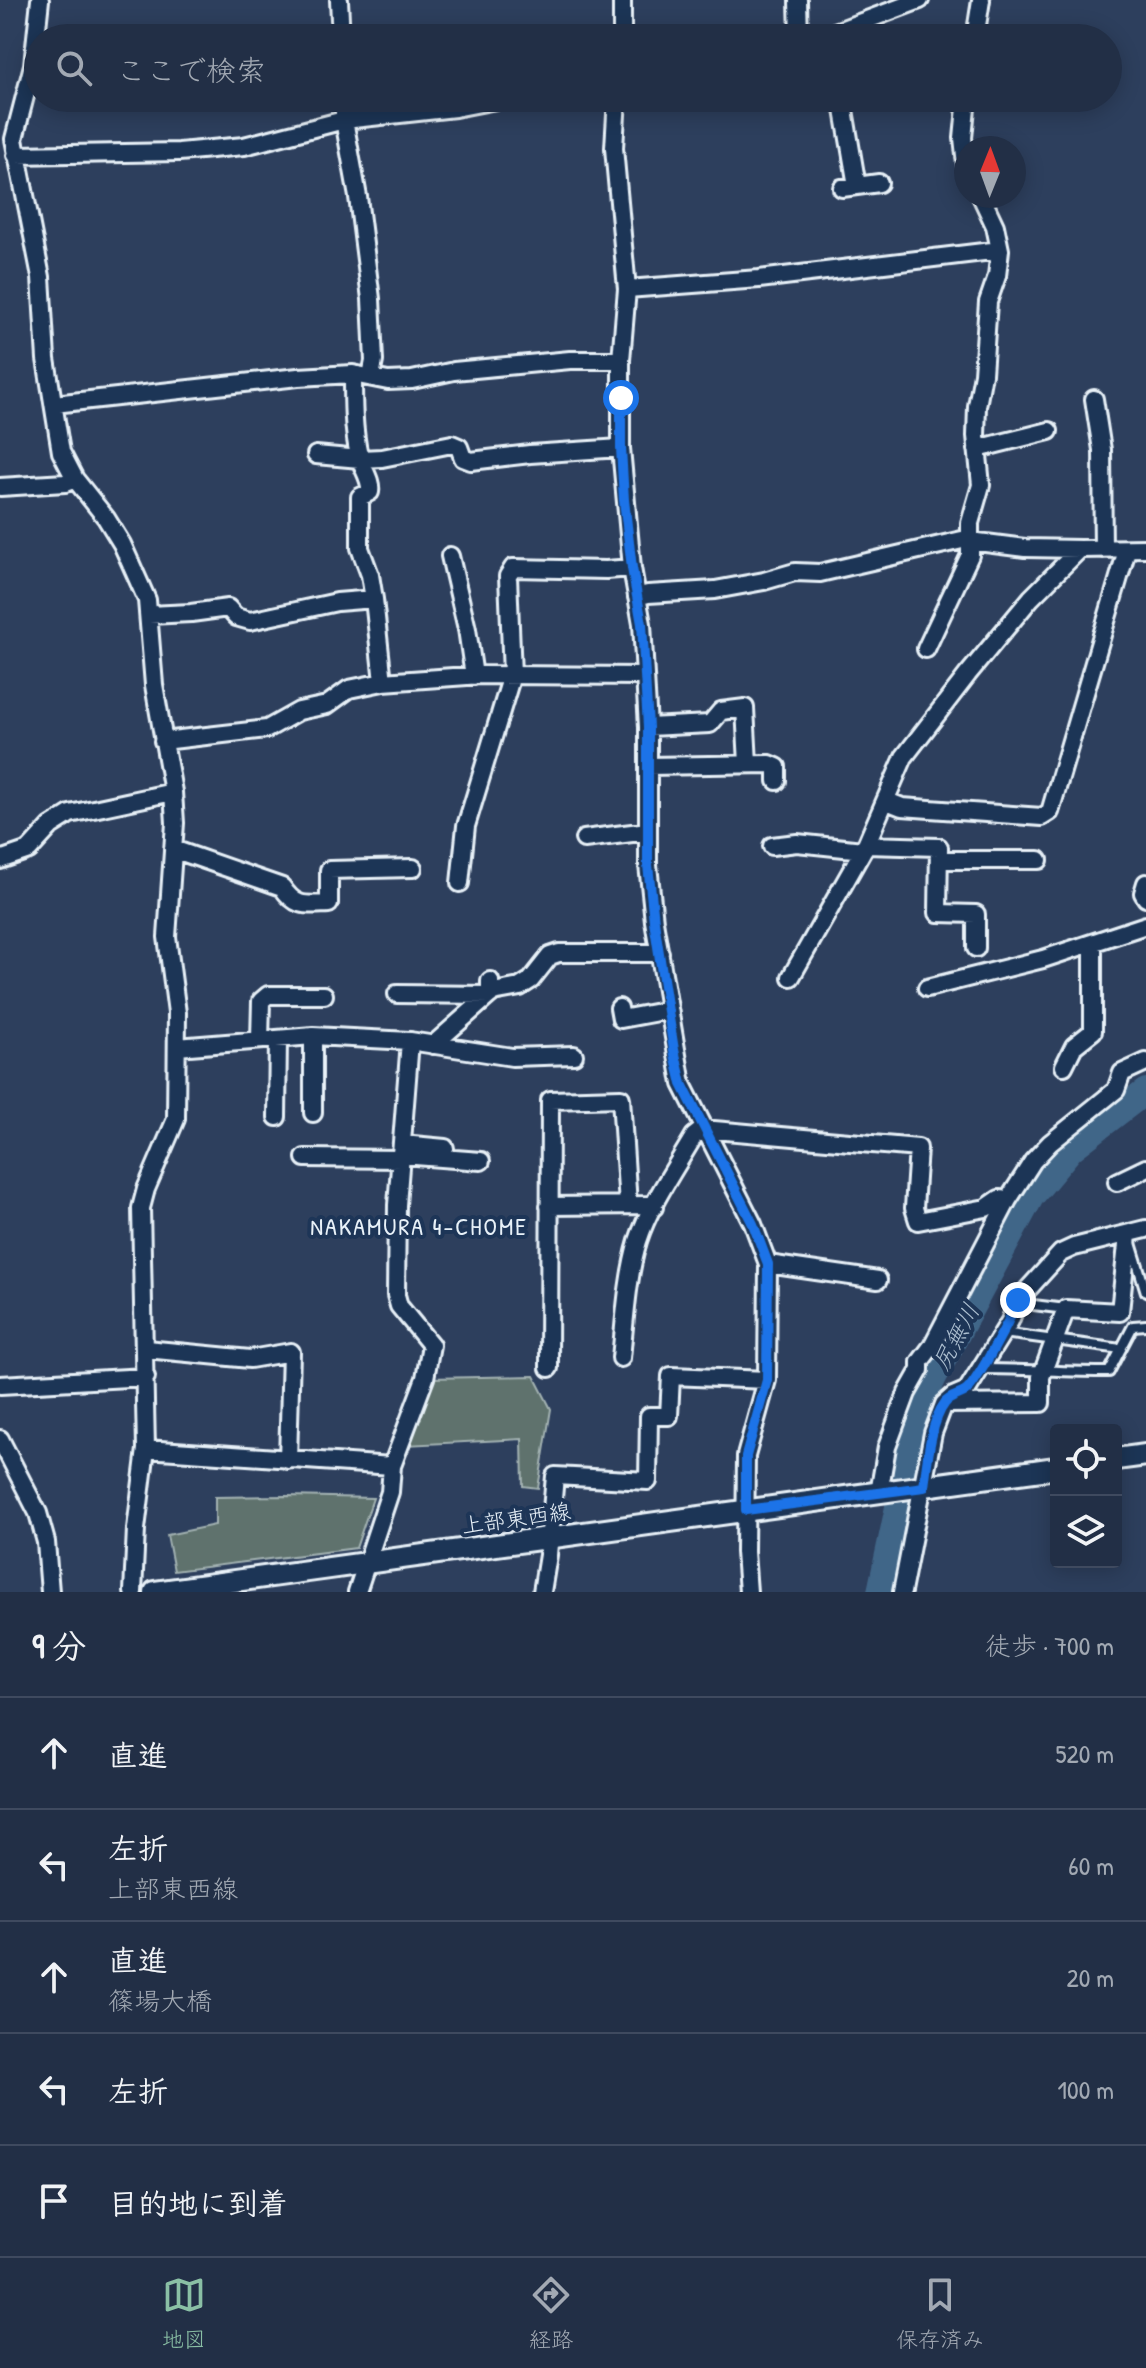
<!DOCTYPE html>
<html lang="ja">
<head>
<meta charset="utf-8">
<style>
  body { margin:0; font-family:"Patrick Hand","Klee One",sans-serif; background:#2a374d; color:#f1f3f6 }
  .controls { position:absolute; right:24px; bottom:24px; display:grid; overflow:hidden; border-radius:8px; box-shadow:0 4px 20px #0003 }
  .controls button { width:72px; height:72px; display:grid; place-items:center; padding:0; border:0; border-bottom:2px solid #3f4a5f; background:#222f46; color:#f1f3f6; font:40px sans-serif }
  .compass { position:absolute; left:954px; top:136px; width:72px; height:72px; border-radius:50%; background:#222f46; box-shadow:0 4px 20px #0003; rotate:1deg }
  .stop { position:absolute; width:24px; height:24px; margin:-18px; border:6px solid #1a73e8; border-radius:50%; background:#fff }
  .stop.end { background:#1a73e8; border-color:#fff; box-shadow:0 2px 8px #0008 }
  .list { margin:0; padding:0; list-style:none }
  h2 { display:flex; justify-content:space-between; align-items:center; height:104px; margin:0; padding:0 32px; font-size:34px }
  h2 small { font-size:26px; font-weight:400; color:#a2a9b3 }
  .list li { display:grid; grid-template-columns:52px 1fr auto; gap:24px; align-items:center; box-sizing:border-box; height:112px; padding:0 32px; border-top:2px solid #3f4a5f }
  .list b { display:block; font-size:30px; white-space:nowrap }
  .list p { margin:0; font-size:26px; white-space:nowrap; color:#a2a9b3 }
  .list em { font-size:26px; font-style:normal; color:#a2a9b3 }
  .icon { flex:none; width:44px; height:44px; fill:none; stroke:currentColor; stroke-width:2; stroke-linecap:round; stroke-linejoin:round }
  .map { position:relative; flex:none; width:1146px; height:1592px; overflow:hidden }
  .search { position:absolute; background:#222f46; box-shadow:0 4px 20px #0003; left:24px; right:24px; top:24px; height:88px; display:flex; align-items:center; gap:20px; box-sizing:border-box; padding:0 28px; border-radius:44px; color:#a2a9b3; font-size:30px }
  .sheet { height:664px; background:#222f46 }
  nav { display:flex; justify-content:space-around; align-items:center; box-sizing:border-box; height:112px; border-top:2px solid #3f4a5f; background:#222f46; font-size:22px; color:#a2a9b3 }
  nav a { display:grid; justify-items:center; gap:4px }
  nav .on { color:#8abfa5 }
  .map>svg:first-child { display:block }
</style>
</head>
<body>
<div class="map">
<svg width="1146" height="1592" viewBox="0 0 1146 1592">
  <rect width="100%" height="100%" fill="#2d3f5d"/>
  <filter id="ink" filterUnits="userSpaceOnUse"><feTurbulence type="fractalNoise" baseFrequency=".0125" numOctaves="2"/><feDisplacementMap in="SourceGraphic" scale="16" xChannelSelector="R" yChannelSelector="G"/><feConvolveMatrix kernelMatrix="1 2 1 2 8 2 1 2 1" color-interpolation-filters="sRGB"/></filter>
  <g filter="url(#ink)">
    <path fill="#5e726d" stroke="#a3b2b2" stroke-width="2" d="M534 1376 551 1409 538 1488 523 1486 522 1439 406 1445 429 1378Z
      M287 1496 373 1498 356 1548 174 1571 167 1535 215 1525V1497Z"/>
    <g fill="none" stroke-linecap="round" stroke-linejoin="round">
      <path stroke="#416688" stroke-width="26" d="M880 1592 918 1413 934 1377 1031 1197 1071 1149 1146 1091"/>
      <defs>
        <path id="service" d="M1131 1243 1146 1292
          M1017 1303 1066 1309
          M1003 1333 1121 1349
          M980 1369C1023 1369 1065 1372 1109 1372L1133 1326 1146 1325"/>
        <path id="minor" d="M40 0 33 65 14 139 41 277 46 359 61 452 75 479 106 518 122 544 147 600 154 685 173 792 175 823 167 937 177 1013 176 1119 146 1189 141 1208 146 1449 136 1529 133 1592
          M339 0 341 38
          M622 0V38
          M798 0 799 38
          M819 38 920 0
          M975 38 981 0
          M344 98V120L358 197 371 299 374 361 371 376
          M617 98 614 148 627 289 621 360V448L632 568 642 624 648 727V865L654 921 682 1084 753 1224 768 1264 767 1380 746 1456 745 1552 748 1592
          M842 98 857 186
          M16 155 179 152 244 146 344 120 455 108 506 98
          M966 164 963 138 967 98
          M842 188 879 183
          M627 289 759 279 1000 250
          M353 374C353 402 353 429 359 456 362 468 372 480 370 492L360 497V548L370 575 374 599 383 682
          M1094 399 1102 450 1103 549
          M54 404 298 377 353 374 388 381 412 380 454 371 570 360H621
          M977 449 1049 431
          M316 455 360 459 382 458 452 444 459 447 463 458 471 461 530 454 621 448
          M0 487 65 483 75 479
          M450 556 467 629 474 676
          M637 597 648 594 715 590 764 581 795 572 820 573 962 540 1025 548 1080 549
          M149 615 191 613 228 608 236 617 250 621 337 602 374 599
          M926 649 970 555V523L981 485 976 436 977 406 983 374 988 302 997 276 1000 250 995 226 981 196
          M648 727 710 724 721 711 745 708 748 764
          M163 741 267 729 299 711 327 705 349 689 383 682 481 675 644 676
          M648 766 770 764 777 767V781
          M887 801 902 807 1042 817 1050 812 1127 550
          M584 839 648 831
          M866 845 939 847 938 913 976 914V948
          M772 846 797 843 863 850
          M173 849 282 887C296 908 305 905 329 904V870L413 868
          M0 860 29 850 51 826 70 814 173 792
          M939 860H1039
          M460 883 466 826 512 675 508 576 513 568 606 570 632 568
          M1146 883 1143 893 1146 898
          M791 977 866 845 904 757 968 674 1031 598 1080 549 1146 548
          M927 988 1043 959 1146 925
          M397 994 490 995V981
          M619 1008 621 1019 669 1010
          M260 1040 261 1001 268 995H324
          M433 1045 493 992 520 987 531 980 550 956 559 953H660
          M177 1047 313 1036 410 1041 512 1057 574 1055
          M1064 1066 1074 1046 1093 1031V944
          M313 1113V1036
          M277 1117 278 1039
          M402 1144 445 1148
          M402 1155 481 1161
          M305 1158 401 1159
          M1117 1182 1146 1168
          M549 1206 648 1205 654 1207
          M768 1264 878 1280
          M146 1349 250 1359 291 1352 288 1460
          M621 1358C625 1320 627 1278 638 1241 650 1204 675 1169 694 1136L703 1129 918 1148 914 1208 918 1221 986 1208 999 1199 1008 1200
          M549 1368 550 1100 621 1098 628 1205
          M0 1385 146 1377
          M944 1404 1041 1403V1377L1066 1309 1120 1312 1128 1235
          M0 1439 38 1513 46 1542 50 1592
          M146 1449 392 1466
          M879 1493 887 1447 907 1393 920 1370V1362L932 1346 1008 1200 1033 1161 1050 1143 1116 1090 1122 1073 1146 1062
          M357 1592 390 1492 392 1466 425 1378 431 1345 399 1306 396 1295 397 1205 410 1041
          M542 1592 548 1555 555 1476 648 1481 649 1416H669L671 1376 767 1380
          M902 1592 933 1433 944 1404 953 1396 967 1390 1010 1321 1018 1300 1061 1253 1074 1247 1146 1229"/>
        <path id="tertiary" d="M1116 1459 1146 1455
          M155 1592 1056 1468"/>
      </defs>
      <use href="#service" stroke="#e8f1f8" stroke-width="14"/>
      <use href="#minor" stroke="#e8f1f8" stroke-width="22"/>
      <use href="#tertiary" stroke="#e8f1f8" stroke-width="26"/>
      <use href="#service" stroke="#1d3557" stroke-width="8"/>
      <use href="#minor" stroke="#1d3557" stroke-width="16"/>
      <use href="#tertiary" stroke="#1d3557" stroke-width="20"/>
    </g>
  </g>
  <g fill="none" stroke-linecap="round" stroke-linejoin="round" filter="url(#ink)">
    <path stroke="#1a73e8" stroke-width="10" d="M621 398V448L624 500 632 568 642 624 648 727V865L654 921 674 1050 682 1084 753 1224 768 1264 767 1380 746 1456V1510L924 1487C927 1464 930 1422 945 1403 950 1396 959 1396 966 1391 977 1383 1012 1315 1018 1300"/>
  </g>
  <g text-anchor="middle" stroke-width="8" stroke-linejoin="round" paint-order="stroke">
    <g font-size="22" fill="#e8f1f8" stroke="#1d3557">
      <text transform="translate(516 1518) rotate(-8)" y="8">上部東西線</text>
    </g>
    <g font-size="24" letter-spacing="2" fill="#e8f1f8" stroke="#1d3557">
      <text x="419" y="1235">NAKAMURA 4-CHOME</text>
    </g>
    <g font-size="24" font-style="italic" fill="#aec0d1" stroke="#1d3557">
      <text transform="translate(956 1337) rotate(-62)" y="8">尻無川</text>
    </g>
  </g>
</svg>
<div class="controls">
<button><svg class="icon" aria-label="locate" viewBox="0 0 24 24"><circle cx="12" cy="12" r="6"/><path d="M12 2v4M12 18v4M2 12h4M18 12h4"/></svg></button>
<button><svg class="icon" aria-label="layers" viewBox="0 0 24 24"><path d="M12 4l9 5-9 5-9-5zM3 14l9 5 9-5"/></svg></button>
</div>
<svg class="compass" viewBox="-18 -18 36 36"><path d="M0-13l5 13h-10z" fill="#e53935"/><path d="M0 13l5-13h-10z" fill="#a2a9b3"/></svg>
<div class="stop" style="left:621px;top:398px"></div>
<div class="stop end" style="left:1018px;top:1300px"></div>
<div class="search"><svg class="icon" aria-label="search" viewBox="0 0 24 24"><circle cx="10" cy="10" r="6"/><path d="M15 15l6 6"/></svg>ここで検索</div>
</div>
<section class="sheet">
<h2>9 分<small>徒歩 · 700 m</small></h2>
<ul class="list">
<li><svg class="icon" aria-label="ahead" viewBox="0 0 24 24"><path d="M12 20V5M6 11l6-6 6 6"/></svg><div><b>直進</b></div><em>520 m</em></li>
<li><svg class="icon" aria-label="left" viewBox="0 0 24 24"><path d="M17 20v-9H6M10 6l-5 5 5 5"/></svg><div><b>左折</b><p>上部東西線</p></div><em>60 m</em></li>
<li><svg class="icon" aria-label="ahead" viewBox="0 0 24 24"><path d="M12 20V5M6 11l6-6 6 6"/></svg><div><b>直進</b><p>篠場大橋</p></div><em>20 m</em></li>
<li><svg class="icon" aria-label="left" viewBox="0 0 24 24"><path d="M17 20v-9H6M10 6l-5 5 5 5"/></svg><div><b>左折</b></div><em>100 m</em></li>
<li><svg class="icon" aria-label="arrive" viewBox="0 0 24 24"><path d="M6 21V4h12l-3 4 3 4H6"/></svg><div><b>目的地に到着</b></div></li>
</ul>
</section>
<nav>
<a class="on"><svg class="icon" aria-label="map" viewBox="0 0 24 24"><path d="M3 6l6-2 6 2 6-2v14l-6 2-6-2-6 2zM9 4v14M15 6v14"/></svg>地図</a>
<a><svg class="icon" aria-label="directions" viewBox="0 0 24 24"><path d="M12 3l9 9-9 9-9-9zM9 14v-3h6M13 9l2 2-2 2"/></svg>経路</a>
<a><svg class="icon" aria-label="saved" viewBox="0 0 24 24"><path d="M7 4h10v16l-5-4-5 4z"/></svg>保存済み</a>
</nav>
</body>
</html>
